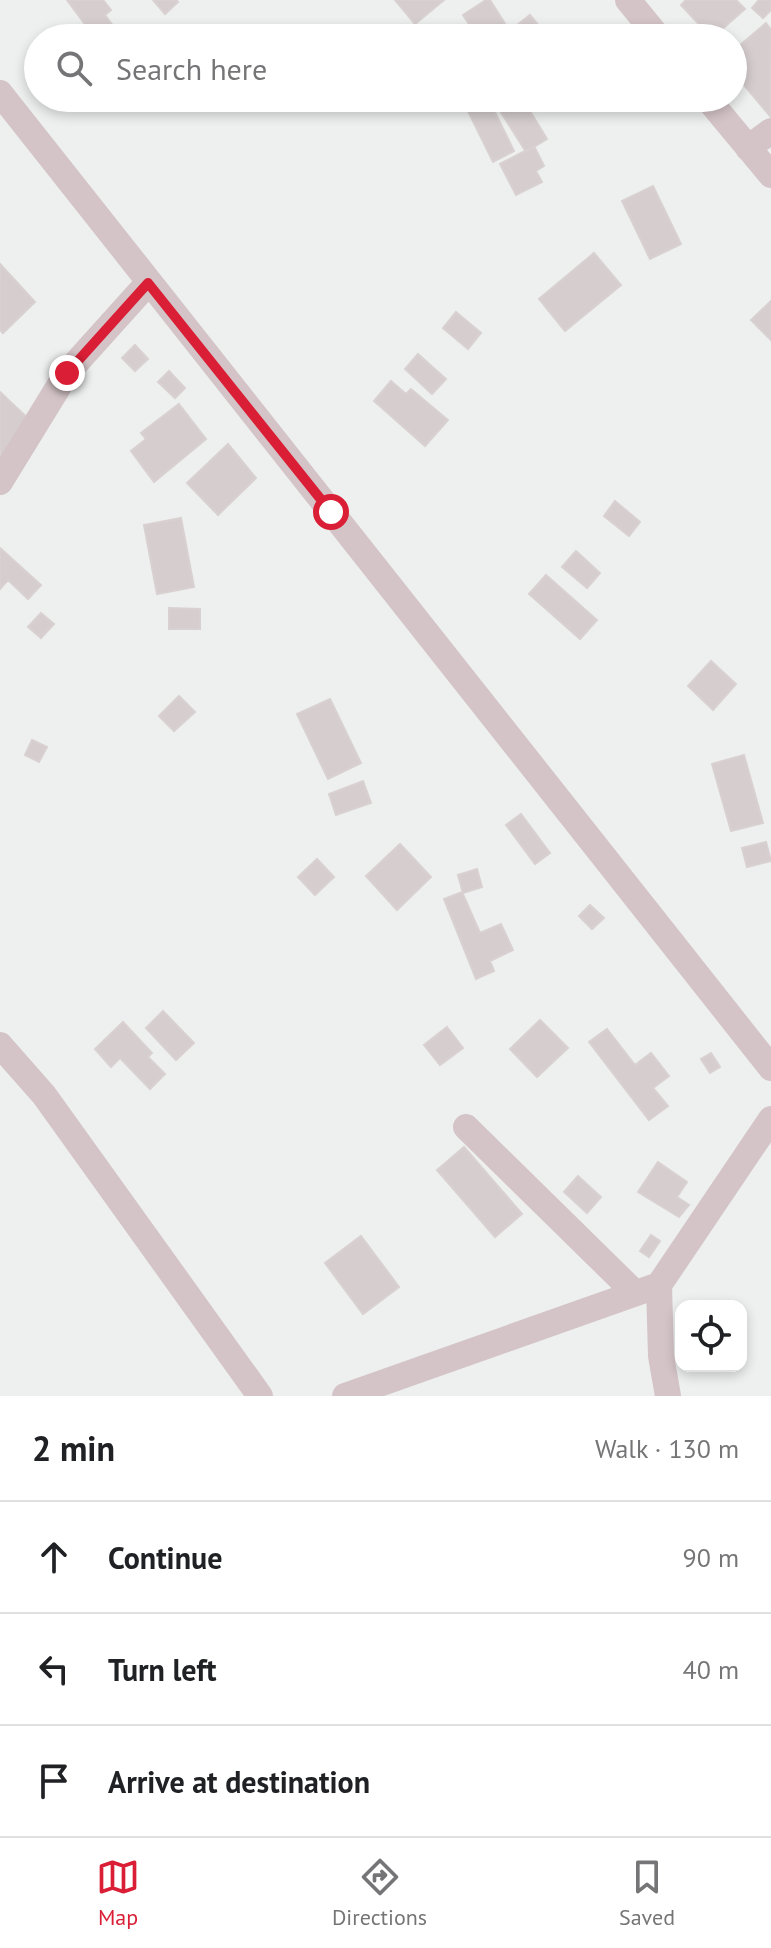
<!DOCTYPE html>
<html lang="en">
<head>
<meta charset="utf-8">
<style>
  body { margin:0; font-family:"PT Sans",sans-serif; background:#f2f2f2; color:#202124 }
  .controls { position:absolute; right:24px; bottom:24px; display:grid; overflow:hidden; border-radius:16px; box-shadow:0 4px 12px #0003 }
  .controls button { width:72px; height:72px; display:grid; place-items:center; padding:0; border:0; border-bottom:2px solid #e0e0e0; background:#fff; color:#202124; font:40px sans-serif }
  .stop { position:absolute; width:24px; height:24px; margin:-18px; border:6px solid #d91e35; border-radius:50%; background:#fff }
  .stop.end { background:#d91e35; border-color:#fff; box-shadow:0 2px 8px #0008 }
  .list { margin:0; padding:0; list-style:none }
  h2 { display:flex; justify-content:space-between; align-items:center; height:104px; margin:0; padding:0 32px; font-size:34px }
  h2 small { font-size:26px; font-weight:400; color:#757577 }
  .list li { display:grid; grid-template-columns:52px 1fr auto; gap:24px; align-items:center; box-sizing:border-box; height:112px; padding:0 32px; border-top:2px solid #e0e0e0 }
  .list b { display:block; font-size:30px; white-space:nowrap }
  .list em { font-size:26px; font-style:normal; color:#757577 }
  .icon { flex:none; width:44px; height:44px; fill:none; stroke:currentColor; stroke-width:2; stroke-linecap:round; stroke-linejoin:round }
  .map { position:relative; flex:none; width:771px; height:1396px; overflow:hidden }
  .search { position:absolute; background:#fff; box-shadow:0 4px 12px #0003; left:24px; right:24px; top:24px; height:88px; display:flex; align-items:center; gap:20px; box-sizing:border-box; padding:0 28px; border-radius:44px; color:#757577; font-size:30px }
  .sheet { height:440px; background:#fff }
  nav { display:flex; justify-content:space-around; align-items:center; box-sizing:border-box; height:112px; border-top:2px solid #e0e0e0; background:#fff; font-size:22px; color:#757577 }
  nav a { display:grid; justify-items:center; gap:4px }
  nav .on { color:#d91e35 }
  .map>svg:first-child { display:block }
</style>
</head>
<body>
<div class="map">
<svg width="771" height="1396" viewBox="0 0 771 1396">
  <rect width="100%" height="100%" fill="#edf0ee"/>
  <path fill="#d5cdce" stroke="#d9d1d1" stroke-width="2" d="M67 0H103L111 10 105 15 120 35 95 38Z
    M153 0H176L178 2 165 14Z
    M395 0H444L415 24Z
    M486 0H490L514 38H478L463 15Z
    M686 0H736L745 9 712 38 681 5Z
    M759 0H771V10L763 18 752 8Z
    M530 15 540 27 526 38 516 26Z
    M766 23 771 30 770 116 733 72V51Z
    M488 98 514 151 493 162 462 99Z
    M492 98H522L547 139 526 152Z
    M534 146 544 166 536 171 542 182 516 195 500 164Z
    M653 186 681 244 650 259 622 201Z
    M594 253 621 285 565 331 539 299Z
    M0 264 35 302 3 333 0 330Z
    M771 301V340L751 320Z
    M456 312 481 333 468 349 443 328Z
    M135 345 148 359 135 371 122 358Z
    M418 354 446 379 432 394 405 369Z
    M169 371 185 388 175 398 158 382Z
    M391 381 406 394 411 389 448 420 425 446 374 401Z
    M0 392 33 423 0 458Z
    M179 404 206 439 154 482 131 451 146 439 141 433Z
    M228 444 256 478 218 515 187 483Z
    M615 501 640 522 629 536 604 516Z
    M181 518 194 587 157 594 144 525Z
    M0 548 41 585 28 599 8 580 0 589Z
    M576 551 600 573 587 588 562 567Z
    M546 575 597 620 580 639 529 594Z
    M169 608 200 609V629H169Z
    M41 613 54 624 41 638 28 627Z
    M711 661 736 684 713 710 688 686Z
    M179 696 195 712 174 731 159 716Z
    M330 699 361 763 328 779 297 714Z
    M32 740 47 747 39 762 25 755Z
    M744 755 763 823 731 831 712 764Z
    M363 781 371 803 336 815 329 794Z
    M521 814 550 853 535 864 506 825Z
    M766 842 771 861 747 867 742 848Z
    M400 844 431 877 397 910 366 876Z
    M317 859 334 877 315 895 298 877Z
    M477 869 482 887 463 893 458 875Z
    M462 892 480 933 501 924 513 950 490 961 494 971 476 979 444 899Z
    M590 905 604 918 592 929 579 916Z
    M163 1011 194 1043 176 1060 146 1028Z
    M540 1020 568 1048 537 1077 510 1049Z
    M123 1022 152 1053 148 1057 165 1074 150 1089 120 1058 111 1067 95 1049Z
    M447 1027 463 1048 440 1065 424 1045Z
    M607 1029 635 1065 651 1053 669 1076 653 1088 668 1106 649 1120 589 1042Z
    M711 1053 720 1067 710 1073 701 1059Z
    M464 1147 522 1214 495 1237 437 1170Z
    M658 1162 687 1182 677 1197 689 1205 679 1217 638 1192Z
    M578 1176 601 1197 587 1213 564 1192Z
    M651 1235 660 1241 649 1257 640 1251Z
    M361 1236 399 1287 363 1314 325 1263Z"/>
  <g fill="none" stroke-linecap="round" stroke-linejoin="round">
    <path stroke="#d4c4c7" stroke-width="26" d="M628 0 659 38
      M0 93 771 1068
      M707 98 771 175
      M748 148 771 131
      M0 482 67 373 148 283
      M0 1045 44 1095 260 1396
      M466 1127 633 1291
      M345 1396 659 1285
      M668 1396 661 1356 659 1285 771 1119"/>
  </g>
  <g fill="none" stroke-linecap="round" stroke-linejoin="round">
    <path stroke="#d91e35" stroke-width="10" d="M67 373 148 283 331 512"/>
  </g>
</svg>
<div class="controls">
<button><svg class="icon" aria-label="locate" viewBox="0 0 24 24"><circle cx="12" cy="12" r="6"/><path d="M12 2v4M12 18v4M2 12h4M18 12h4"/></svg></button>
</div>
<div class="stop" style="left:331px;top:512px"></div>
<div class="stop end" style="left:67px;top:373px"></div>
<div class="search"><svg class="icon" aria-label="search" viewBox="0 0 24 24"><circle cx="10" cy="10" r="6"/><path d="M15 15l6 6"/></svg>Search here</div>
</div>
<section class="sheet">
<h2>2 min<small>Walk · 130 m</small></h2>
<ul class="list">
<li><svg class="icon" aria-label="ahead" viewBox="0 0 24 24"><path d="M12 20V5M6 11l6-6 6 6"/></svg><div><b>Continue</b></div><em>90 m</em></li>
<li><svg class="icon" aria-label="left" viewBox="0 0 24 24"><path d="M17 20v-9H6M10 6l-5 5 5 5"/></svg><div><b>Turn left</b></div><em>40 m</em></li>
<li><svg class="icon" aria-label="arrive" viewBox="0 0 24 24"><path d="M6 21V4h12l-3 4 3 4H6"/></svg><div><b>Arrive at destination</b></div></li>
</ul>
</section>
<nav>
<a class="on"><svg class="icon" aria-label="map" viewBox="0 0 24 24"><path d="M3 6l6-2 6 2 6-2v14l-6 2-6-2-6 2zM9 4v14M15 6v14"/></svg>Map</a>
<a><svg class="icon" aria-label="directions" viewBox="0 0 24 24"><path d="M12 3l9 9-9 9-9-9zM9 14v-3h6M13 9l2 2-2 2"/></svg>Directions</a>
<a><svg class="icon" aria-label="saved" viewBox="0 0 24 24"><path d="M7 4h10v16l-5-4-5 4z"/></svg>Saved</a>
</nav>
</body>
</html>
